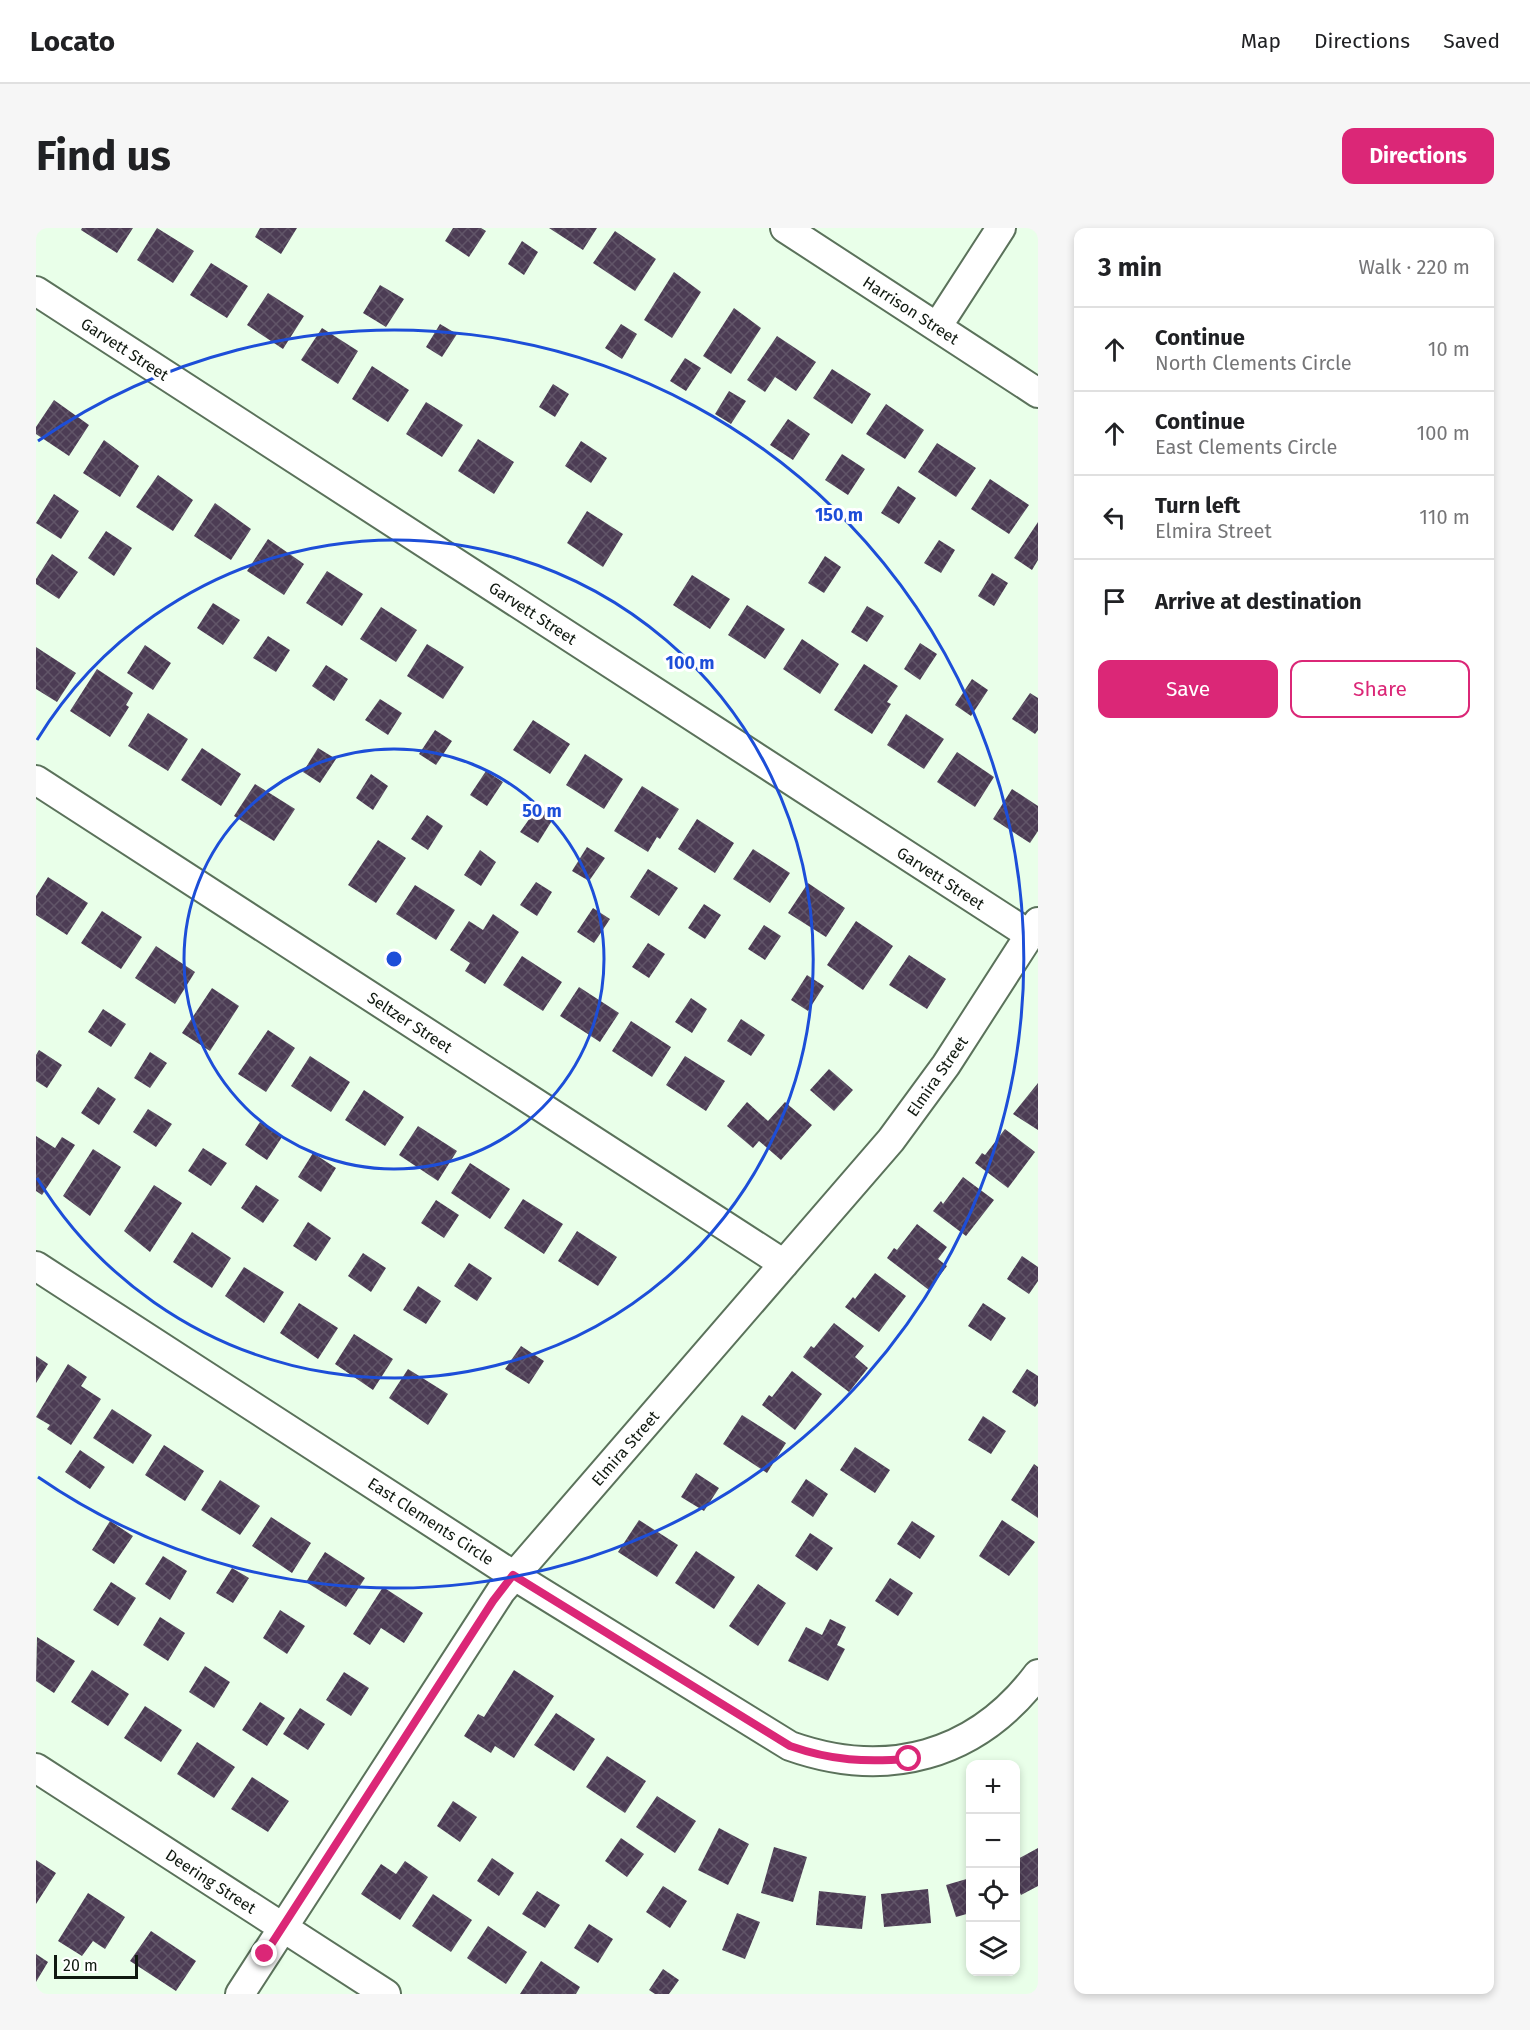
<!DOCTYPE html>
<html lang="en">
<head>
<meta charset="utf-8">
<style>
  body { margin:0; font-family:"Fira Sans",sans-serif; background:#f6f6f6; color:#202124 }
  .controls { position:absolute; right:18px; bottom:18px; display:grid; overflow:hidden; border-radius:12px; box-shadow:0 3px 9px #0003 }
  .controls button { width:54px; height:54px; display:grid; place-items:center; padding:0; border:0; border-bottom:2px solid #e0e0e0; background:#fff; color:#202124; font:30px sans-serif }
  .scale { position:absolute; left:18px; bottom:15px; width:84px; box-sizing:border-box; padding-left:6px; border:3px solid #101910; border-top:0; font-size:16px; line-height:21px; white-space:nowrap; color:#101910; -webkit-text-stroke:4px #fff; paint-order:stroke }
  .stop { position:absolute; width:18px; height:18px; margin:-14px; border:4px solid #db2777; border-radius:50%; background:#fff }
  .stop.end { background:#db2777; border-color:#fff; box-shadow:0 2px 6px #0008 }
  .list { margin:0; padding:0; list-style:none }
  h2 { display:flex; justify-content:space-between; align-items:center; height:78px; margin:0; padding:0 24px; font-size:26px }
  h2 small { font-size:20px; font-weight:400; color:#757577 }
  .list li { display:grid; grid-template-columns:39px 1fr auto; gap:18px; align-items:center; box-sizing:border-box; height:84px; padding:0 24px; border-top:2px solid #e0e0e0 }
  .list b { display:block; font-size:22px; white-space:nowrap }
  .list p { margin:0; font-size:20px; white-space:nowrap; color:#757577 }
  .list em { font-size:20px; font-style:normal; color:#757577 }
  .actions { display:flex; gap:12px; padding:18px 24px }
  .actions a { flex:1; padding:14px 0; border:2px solid #db2777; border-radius:12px; text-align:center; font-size:21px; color:#db2777 }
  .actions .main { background:#db2777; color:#fff }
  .icon { flex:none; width:33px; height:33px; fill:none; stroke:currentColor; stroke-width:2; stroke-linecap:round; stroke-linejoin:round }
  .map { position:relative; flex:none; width:1002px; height:1766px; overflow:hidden; border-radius:12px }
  header { display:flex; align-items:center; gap:36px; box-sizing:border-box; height:84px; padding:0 30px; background:#fff; border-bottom:2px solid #e0e0e0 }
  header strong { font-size:28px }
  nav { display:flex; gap:33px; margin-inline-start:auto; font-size:21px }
  .intro { display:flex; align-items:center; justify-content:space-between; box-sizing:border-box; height:144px; padding:0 36px }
  h1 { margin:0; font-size:42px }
  .button { padding:15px 27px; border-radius:12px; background:#db2777; color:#fff; font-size:21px; font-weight:700 }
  main { display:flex; gap:36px; padding:0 36px }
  aside { flex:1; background:#fff; border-radius:12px; box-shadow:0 3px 9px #0003 }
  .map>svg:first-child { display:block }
</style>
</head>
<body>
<header>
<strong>Locato</strong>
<nav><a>Map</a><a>Directions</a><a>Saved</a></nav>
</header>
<div class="intro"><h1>Find us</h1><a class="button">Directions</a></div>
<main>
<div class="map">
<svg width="1002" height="1766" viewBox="0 0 1002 1766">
  <defs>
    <pattern id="building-cross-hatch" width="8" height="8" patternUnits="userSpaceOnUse" patternTransform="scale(1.5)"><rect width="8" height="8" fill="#4c3c54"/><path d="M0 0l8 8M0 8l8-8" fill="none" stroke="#615568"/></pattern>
  </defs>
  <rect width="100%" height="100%" fill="#e9ffe9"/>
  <path fill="url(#building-cross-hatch)" d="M46 0H97L81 25 45 2Z
    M121 0 158 23 137 55 101 32Z
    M224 0H261L245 26 219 9Z
    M417 0H445L450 3 433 29 409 13Z
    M513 0H561L547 22Z
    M579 3 620 31 599 63 557 35Z
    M486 13 502 24 488 47 472 36Z
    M175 35 212 58 191 90 154 67Z
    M638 44 665 64 636 110 608 92Z
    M344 57 368 71 350 99 327 85Z
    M232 65 268 88 247 121 211 97Z
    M698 80 725 100 695 146 667 128Z
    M404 96 421 106 406 129 390 119Z
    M585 96 601 106 586 131 569 120Z
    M286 100 322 123 302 156 265 132Z
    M741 108 780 134 760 163 739 149 729 164 711 152Z
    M649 130 665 140 650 163 634 153Z
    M336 138 373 162 352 194 316 171Z
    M796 141 835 166 816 196 777 170Z
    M517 156 533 166 519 189 503 179Z
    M693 163 710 173 695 196 679 186Z
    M18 172 53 197 33 228 0 206V199Z
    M390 174 427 197 406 229 370 206Z
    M850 176 888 202 869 231 830 206Z
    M752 191 774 206 757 232 734 217Z
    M442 211 478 234 458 266 422 243Z
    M68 212 103 238 84 269 47 245Z
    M545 213 571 230 555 255 529 238Z
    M901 215 940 240 920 269 882 244Z
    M806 226 829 241 812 267 789 252Z
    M122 247 157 272 137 303 100 279Z
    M954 251 993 277 973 306 935 281Z
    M862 258 880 270 863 296 845 285Z
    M18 266 43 283 25 311 0 295Z
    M179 275 215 301 195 332 158 308Z
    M551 283 587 306 567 339 531 315Z
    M1002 294V332L996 342 978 330Z
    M70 303 96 320 78 348 52 330Z
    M232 311 268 336 248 367 211 343Z
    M903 312 919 322 905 345 888 335Z
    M16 326 42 344 23 371 0 356V351Z
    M789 328 805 339 788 365 772 355Z
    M291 343 327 366 306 398 270 375Z
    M956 345 972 355 958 378 942 368Z
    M656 347 694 371 674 401 637 377Z
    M177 375 204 392 187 417 161 400Z
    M711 377 749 401 729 431 692 407Z
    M831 378 848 388 831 414 815 404Z
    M345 379 381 402 360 434 324 411Z
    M232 408 254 422 240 444 217 430Z
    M766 411 803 436 784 466 747 441Z
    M884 415 901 426 884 452 868 441Z
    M391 416 428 439 407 471 371 448Z
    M109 417 135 435 117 462 91 445Z
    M0 419 40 445 21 474 0 461Z
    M828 436 862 458 851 474 855 476 836 506 798 482Z
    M290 437 312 451 298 473 276 458Z
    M61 441 97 465 90 477 93 479 74 509 34 483Z
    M936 451 952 462 935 488 919 477Z
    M994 465 1002 470V502L999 506 976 491Z
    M344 471 366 485 352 507 329 492Z
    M112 485 152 511 132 543 92 518Z
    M870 486 908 511 888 541 851 517Z
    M497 492 534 516 514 546 477 522Z
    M399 502 416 513 400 537 383 526Z
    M166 520 205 546 185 578 145 552Z
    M282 520 300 531 284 555 267 544Z
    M921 524 958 549 939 579 901 554Z
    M549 526 587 551 568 581 530 557Z
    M450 543 467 554 451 578 434 567Z
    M335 546 352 558 337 582 320 570Z
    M219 556 259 581 238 613 198 588Z
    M606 558 643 581 624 611 621 609 612 624 578 603Z
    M976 561 1002 578V603L994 615 957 591Z
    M501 580 517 591 502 615 484 604Z
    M391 587 407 598 392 622 375 611Z
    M661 591 698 615 679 645 642 621Z
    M342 612 370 630 340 675 312 657Z
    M551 619 569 630 553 653 536 643Z
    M717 621 754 645 734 675 697 651Z
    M444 622 460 634 445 658 428 647Z
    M612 641 642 660 623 688 594 669Z
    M12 649 52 675 31 707 0 687V668Z
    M500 654 516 664 501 688 484 677Z
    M772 655 809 680 790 709 752 685Z
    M379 657 419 682 400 712 360 686Z
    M668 676 685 687 669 711 652 700Z
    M557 680 574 691 558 715 541 704Z
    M66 683 106 709 85 741 45 715Z
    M457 686 483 704 449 756 429 743 434 735 414 722 433 693 447 702Z
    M820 693 857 718 827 762 791 737Z
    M728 697 745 708 729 732 712 721Z
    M612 715 629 726 613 750 596 739Z
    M120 718 159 744 139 776 99 750Z
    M873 727 910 751 891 781 853 757Z
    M486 728 526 754 507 783 467 757Z
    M771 747 788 758 772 783 755 772Z
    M543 759 583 785 564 814 524 788Z
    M176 760 203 778 174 823 146 805Z
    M655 770 671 781 656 805 639 794Z
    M67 781 90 796 75 819 52 804Z
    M705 791 729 807 715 828 691 813Z
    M595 793 635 819 616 849 576 823Z
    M232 802 259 820 230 864 202 846Z
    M3 822 26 837 11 860 0 853V827Z
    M114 824 131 835 114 860 98 850Z
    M274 828 314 854 295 884 255 858Z
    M649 828 689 853 670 883 630 857Z
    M793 841 817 862 798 883 774 862Z
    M1002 855V902L977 886Z
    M62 859 80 871 63 897 45 885Z
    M328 862 368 889 349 918 309 892Z
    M711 874 732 893 749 874 776 897 745 932 723 913 717 920 691 898Z
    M112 881 136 896 120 919 97 904Z
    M224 894 246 909 231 932 209 917Z
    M382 898 421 923 402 953 363 927Z
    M969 901 999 924 972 960 939 935 946 925 949 927Z
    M0 908 19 920 26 909 39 917 6 967 0 963Z
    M167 920 191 935 175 958 152 943Z
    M57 921 85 939 54 988 27 968Z
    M277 925 300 940 285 964 262 949Z
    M434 935 474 961 454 991 415 965Z
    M927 949 958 972 930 1008 897 983 905 973 907 976Z
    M118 957 146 975 114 1024 88 1003Z
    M220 957 243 972 227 995 205 980Z
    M487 971 527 996 508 1026 468 1000Z
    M400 972 423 987 408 1010 385 995Z
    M272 994 295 1010 280 1033 257 1018Z
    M881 996 911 1019 902 1031 911 1038 893 1062 851 1030 858 1020 861 1022Z
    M541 1003 581 1029 562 1058 522 1033Z
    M156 1004 195 1030 176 1060 137 1034Z
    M327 1025 350 1040 335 1064 312 1048Z
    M986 1028 1002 1039V1053L993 1066 971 1051Z
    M433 1035 456 1050 441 1073 418 1058Z
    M208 1039 248 1064 228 1095 189 1068Z
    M839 1045 870 1068 843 1104 809 1079 817 1069 819 1071Z
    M382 1058 405 1073 390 1096 367 1082Z
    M263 1075 302 1100 282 1131 244 1105Z
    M947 1075 970 1090 955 1113 932 1098Z
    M798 1095 828 1118 819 1129 832 1140 813 1164 767 1129 775 1118 778 1120Z
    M318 1106 357 1131 337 1162 299 1136Z
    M485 1118 508 1133 493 1156 469 1141Z
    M0 1128 12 1136 0 1155Z
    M32 1136 51 1149 45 1158 65 1171 35 1217 11 1201 14 1197 0 1189Z
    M372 1141 412 1166 392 1197 353 1170Z
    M991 1141 1002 1148V1175L999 1179 976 1164Z
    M756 1143 786 1166 759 1202 726 1177 733 1167 736 1169Z
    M76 1181 116 1207 97 1236 57 1210Z
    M706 1187 750 1215 731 1245 687 1216Z
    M947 1188 970 1203 955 1226 932 1212Z
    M128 1217 168 1243 149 1273 109 1247Z
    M819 1219 854 1242 839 1265 804 1242Z
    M44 1222 69 1239 54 1261 29 1244Z
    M998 1236 1002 1239V1290L975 1272Z
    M660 1245 683 1260 668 1283 645 1269Z
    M770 1251 792 1266 777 1289 755 1274Z
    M184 1252 224 1278 204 1307 165 1282Z
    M235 1289 275 1315 256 1345 216 1318Z
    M603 1292 642 1317 621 1349 582 1324Z
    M966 1292 999 1314 973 1348 943 1328Z
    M74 1293 97 1308 78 1336 56 1322Z
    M876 1293 899 1308 884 1331 861 1316Z
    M774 1305 797 1320 781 1343 759 1328Z
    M660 1323 699 1349 678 1381 639 1355Z
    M289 1324 329 1350 310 1379 270 1354Z
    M127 1328 151 1343 134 1372 109 1356Z
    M196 1340 213 1350 197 1375 180 1365Z
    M854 1350 877 1365 862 1388 839 1373Z
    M75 1354 100 1370 82 1398 57 1382Z
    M722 1356 750 1375 722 1418 693 1398Z
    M347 1359 387 1385 368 1415 345 1400 334 1417 317 1406Z
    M244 1382 269 1398 251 1426 227 1410Z
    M124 1389 149 1405 132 1433 107 1417Z
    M794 1391 810 1399 801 1417 809 1421 792 1453 752 1433 770 1399 786 1407Z
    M1 1409 39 1433 18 1465 0 1453Z
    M169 1438 194 1454 178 1480 153 1464Z
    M56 1442 93 1466 72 1498 35 1474Z
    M478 1442 518 1468 478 1530 459 1518 455 1525 428 1508 442 1486 448 1489Z
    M308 1444 333 1460 315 1488 290 1472Z
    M224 1474 249 1490 231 1518 206 1502Z
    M109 1478 146 1502 125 1534 88 1510Z
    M264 1480 289 1496 272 1522 247 1506Z
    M520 1485 559 1511 538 1543 498 1517Z
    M161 1514 199 1539 178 1570 141 1546Z
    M571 1528 610 1553 589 1585 550 1559Z
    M216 1549 253 1573 232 1604 195 1581Z
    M621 1568 660 1593 639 1625 600 1599Z
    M417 1573 441 1589 424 1614 401 1598Z
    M683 1600 713 1616 692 1657 662 1642Z
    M585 1610 608 1626 591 1649 569 1633Z
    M738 1619 771 1629 757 1674 725 1665Z
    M1002 1620V1658L985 1667 980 1656V1632Z
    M456 1630 478 1645 463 1668 441 1653Z
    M0 1632 20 1645 0 1676Z
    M369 1633 392 1649 364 1692 325 1666 345 1636 360 1646Z
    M934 1650V1685L920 1689 910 1657Z
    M627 1658 651 1673 634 1700 610 1684Z
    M892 1661 895 1695 848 1699 845 1666Z
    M501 1663 524 1677 509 1700 486 1686Z
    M783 1663 830 1668 826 1701 780 1697Z
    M52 1665 89 1689 69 1721 57 1713 46 1728 22 1713Z
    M397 1666 436 1692 415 1724 376 1698Z
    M701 1685 724 1694 709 1731 686 1722Z
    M553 1696 577 1711 562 1735 538 1720Z
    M452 1698 491 1724 470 1756 431 1730Z
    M115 1703 160 1733 140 1763 94 1733Z
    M0 1726 12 1734 0 1754Z
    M505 1733 544 1759 540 1766H484Z
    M627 1741 643 1752 633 1766H619L613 1762Z"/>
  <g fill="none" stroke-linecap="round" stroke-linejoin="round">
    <defs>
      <path id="minor" d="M749 0 1002 165
        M0 63 994 707
        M901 99 965 0
        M0 552 748 1036
        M0 1038 477 1347 754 1518C850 1552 940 1529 1002 1446
        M0 1540 350 1766
        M204 1766 465 1363 855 912 910 837 1002 694"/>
    </defs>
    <use href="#minor" stroke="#5b725b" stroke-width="32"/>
    <use href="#minor" stroke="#fff" stroke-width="28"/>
  </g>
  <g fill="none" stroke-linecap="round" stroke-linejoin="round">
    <path stroke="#db2777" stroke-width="8" d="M229 1726 457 1373 477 1347 754 1518C797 1533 829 1534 873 1531"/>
  </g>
  <g fill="none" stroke="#1d4ed8" stroke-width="3">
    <circle cx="358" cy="731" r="210"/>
    <path d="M1 512A419 419 0 1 1 1 950"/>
    <path d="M2 213A629 629 0 1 1 2 1249"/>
  </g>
  <g text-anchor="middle" stroke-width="6" stroke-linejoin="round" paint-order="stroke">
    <g font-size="16" fill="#101910" stroke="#fff">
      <text transform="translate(875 82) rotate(33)" y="6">Harrison Street</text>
      <text transform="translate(89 121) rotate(33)" y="6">Garvett Street</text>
      <text transform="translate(497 385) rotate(33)" y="6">Garvett Street</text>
      <text transform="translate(905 650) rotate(33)" y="6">Garvett Street</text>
      <text transform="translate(374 794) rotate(33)" y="6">Seltzer Street</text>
      <text transform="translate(901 848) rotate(-55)" y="6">Elmira Street</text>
      <text transform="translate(589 1220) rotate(-49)" y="6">Elmira Street</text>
      <text transform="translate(395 1293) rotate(33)" y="6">East Clements Circle</text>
      <text transform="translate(175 1653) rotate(33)" y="6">Deering Street</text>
    </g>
  </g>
  <circle cx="358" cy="731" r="9" fill="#1d4ed8" stroke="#fff" stroke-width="3"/>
  <g font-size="18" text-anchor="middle" font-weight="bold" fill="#1d4ed8" stroke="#fff" stroke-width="6" stroke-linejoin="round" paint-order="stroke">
    <text x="803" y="293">150 m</text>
    <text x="654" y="441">100 m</text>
    <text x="506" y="589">50 m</text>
  </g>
</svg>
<div class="controls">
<button>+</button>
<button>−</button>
<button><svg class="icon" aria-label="locate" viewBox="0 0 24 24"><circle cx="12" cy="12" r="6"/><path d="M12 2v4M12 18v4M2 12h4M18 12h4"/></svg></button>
<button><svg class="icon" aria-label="layers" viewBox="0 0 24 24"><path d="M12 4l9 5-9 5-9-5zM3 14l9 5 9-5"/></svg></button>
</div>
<div class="scale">20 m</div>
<div class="stop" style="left:873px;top:1531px"></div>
<div class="stop end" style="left:229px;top:1726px"></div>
</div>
<aside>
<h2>3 min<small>Walk · 220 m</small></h2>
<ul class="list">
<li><svg class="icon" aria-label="ahead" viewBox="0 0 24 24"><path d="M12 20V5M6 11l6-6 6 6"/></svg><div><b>Continue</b><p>North Clements Circle</p></div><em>10 m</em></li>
<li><svg class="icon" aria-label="ahead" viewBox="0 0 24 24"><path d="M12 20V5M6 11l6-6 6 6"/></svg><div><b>Continue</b><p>East Clements Circle</p></div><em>100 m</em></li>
<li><svg class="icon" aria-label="left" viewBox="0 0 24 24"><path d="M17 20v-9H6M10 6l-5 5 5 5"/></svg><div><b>Turn left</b><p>Elmira Street</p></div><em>110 m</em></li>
<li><svg class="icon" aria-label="arrive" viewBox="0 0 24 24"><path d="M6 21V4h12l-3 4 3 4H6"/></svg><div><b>Arrive at destination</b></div></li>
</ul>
<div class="actions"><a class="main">Save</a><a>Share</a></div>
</aside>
</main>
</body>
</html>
